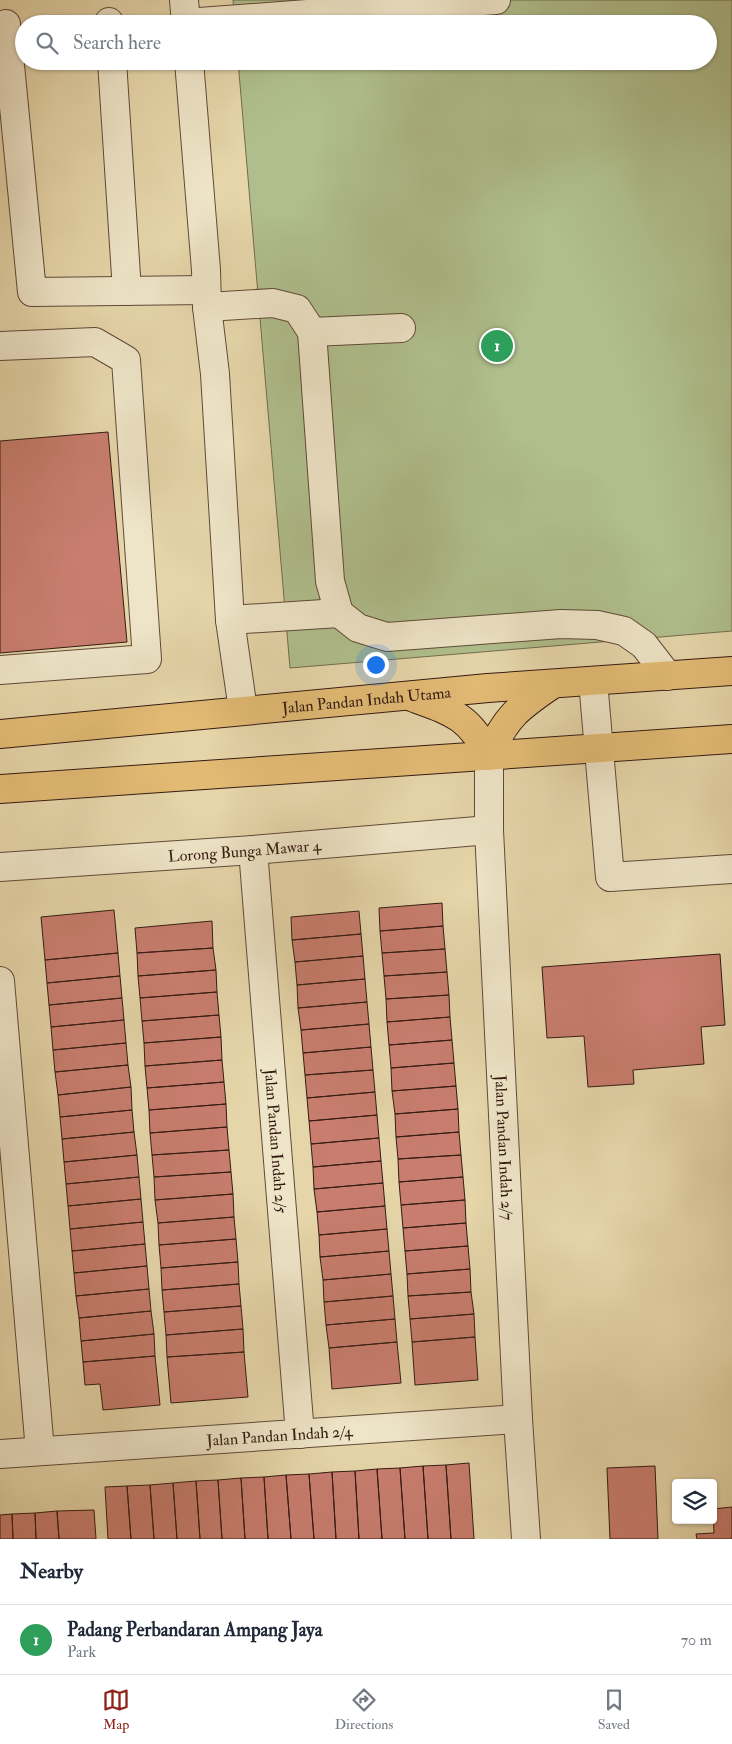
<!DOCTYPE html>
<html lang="en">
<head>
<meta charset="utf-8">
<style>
  body { margin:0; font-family:"IM FELL Double Pica",serif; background:#f6f6f7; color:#1f2937 }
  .controls { position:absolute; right:15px; bottom:15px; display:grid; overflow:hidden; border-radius:5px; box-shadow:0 1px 4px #0004 }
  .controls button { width:45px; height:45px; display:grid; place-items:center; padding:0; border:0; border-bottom:1px solid #e0e1e3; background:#fff; color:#1f2937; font:25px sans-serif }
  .you { position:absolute; left:375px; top:664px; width:18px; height:18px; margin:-12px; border:4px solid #fff; border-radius:50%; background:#1a73e8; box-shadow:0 0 0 8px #1a73e833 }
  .badge { display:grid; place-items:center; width:32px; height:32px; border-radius:50%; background:#8f2418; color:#fff; font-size:16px; font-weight:700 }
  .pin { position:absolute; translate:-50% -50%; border:2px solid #fff; box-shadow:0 1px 5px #0006 }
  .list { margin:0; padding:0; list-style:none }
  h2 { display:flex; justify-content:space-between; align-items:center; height:65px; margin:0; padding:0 20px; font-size:21px }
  h2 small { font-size:16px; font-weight:400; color:#747a83 }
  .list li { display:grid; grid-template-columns:32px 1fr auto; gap:15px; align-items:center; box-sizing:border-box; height:70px; padding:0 20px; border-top:1px solid #e0e1e3 }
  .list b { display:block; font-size:19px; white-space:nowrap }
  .list p { margin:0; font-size:16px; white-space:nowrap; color:#747a83 }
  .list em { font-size:16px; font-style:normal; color:#747a83 }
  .icon { flex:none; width:28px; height:28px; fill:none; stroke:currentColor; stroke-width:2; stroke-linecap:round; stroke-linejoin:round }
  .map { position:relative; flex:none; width:732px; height:1539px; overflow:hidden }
  .search { position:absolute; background:#fff; box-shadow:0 1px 4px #0004; left:15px; right:15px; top:15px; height:55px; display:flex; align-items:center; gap:12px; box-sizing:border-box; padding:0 18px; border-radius:28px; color:#747a83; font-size:19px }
  .sheet { height:135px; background:#fff }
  nav { display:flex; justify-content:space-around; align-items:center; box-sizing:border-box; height:70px; border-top:1px solid #e0e1e3; background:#fff; font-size:14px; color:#747a83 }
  nav a { display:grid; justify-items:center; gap:2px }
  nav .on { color:#8f2418 }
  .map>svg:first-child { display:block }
</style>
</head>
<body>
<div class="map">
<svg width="732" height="1539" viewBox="0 0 732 1539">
  <rect width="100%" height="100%" fill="#e5d5a9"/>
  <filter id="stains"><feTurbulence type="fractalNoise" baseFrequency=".004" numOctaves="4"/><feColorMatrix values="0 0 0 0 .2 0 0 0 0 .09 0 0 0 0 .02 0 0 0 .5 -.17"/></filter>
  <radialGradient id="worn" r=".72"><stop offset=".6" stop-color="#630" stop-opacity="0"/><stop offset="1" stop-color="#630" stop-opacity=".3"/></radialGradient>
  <path fill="#afbe8c" stroke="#726c4f" d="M233 0H732V631L290 668 238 61H708V24H235Z"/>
  <path fill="#c87d6e" stroke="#341b12" d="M108 432 127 642 0 653V441Z
    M442 903 443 926 380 931 379 908Z
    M114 910 118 953 45 960 41 917Z
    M359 911 361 934 292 940 291 917Z
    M212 921 213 948 137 953 135 928Z
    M443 926 445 949 382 953 380 931Z
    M361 934 363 956 295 962 292 940Z
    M213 948 216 970 138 976 137 953Z
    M445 949 447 972 384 976 382 953Z
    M118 953 120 976 47 983 45 960Z
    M720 954 725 1025 701 1027 704 1064 633 1070 634 1084 588 1087 584 1036 547 1038 542 967Z
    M363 956 365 979 297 985 295 962Z
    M216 970 217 992 140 998 138 976Z
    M447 972 449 995 386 999 384 976Z
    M120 976 122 998 49 1005 47 983Z
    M365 979 367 1002 298 1008 297 985Z
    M217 992 219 1015 142 1021 140 998Z
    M449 995 450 1017 387 1022 386 999Z
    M122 998 124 1020 51 1027 49 1005Z
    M367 1002 369 1024 301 1030 298 1008Z
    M219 1015 221 1037 144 1043 142 1021Z
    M450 1017 452 1040 389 1045 387 1022Z
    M124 1020 126 1043 53 1050 51 1027Z
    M369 1024 371 1047 303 1053 301 1030Z
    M221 1037 222 1060 145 1066 144 1043Z
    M452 1040 454 1063 391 1068 389 1045Z
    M126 1043 128 1065 55 1072 53 1050Z
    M371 1047 373 1070 305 1075 303 1053Z
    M222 1060 224 1082 147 1088 145 1066Z
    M454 1063 456 1086 392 1091 391 1068Z
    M128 1065 131 1087 58 1095 55 1072Z
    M373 1070 375 1092 307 1098 305 1075Z
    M224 1082 226 1104 149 1110 147 1088Z
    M456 1086 458 1109 395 1114 392 1091Z
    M131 1087 132 1110 60 1117 58 1095Z
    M375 1092 377 1115 309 1121 307 1098Z
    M226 1104 227 1127 150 1133 149 1110Z
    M458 1109 459 1132 396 1137 395 1114Z
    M132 1110 134 1132 62 1139 60 1117Z
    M377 1115 379 1138 311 1144 309 1121Z
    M227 1127 229 1150 152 1155 150 1133Z
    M134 1132 137 1155 64 1162 62 1139Z
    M459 1132 461 1155 398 1159 396 1137Z
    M379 1138 381 1161 313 1167 311 1144Z
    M229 1150 231 1172 154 1177 152 1155Z
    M137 1155 139 1177 66 1184 64 1162Z
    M461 1155 463 1177 399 1182 398 1159Z
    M381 1161 383 1183 314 1189 313 1167Z
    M231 1172 233 1194 155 1200 154 1177Z
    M139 1177 141 1199 68 1206 66 1184Z
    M463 1177 465 1200 401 1205 399 1182Z
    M383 1183 385 1206 317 1212 314 1189Z
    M233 1194 234 1217 158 1223 155 1200Z
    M141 1199 143 1222 70 1229 68 1206Z
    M465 1200 466 1223 403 1228 401 1205Z
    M385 1206 387 1229 319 1235 317 1212Z
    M234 1217 236 1239 159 1245 158 1223Z
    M143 1222 145 1244 72 1251 70 1229Z
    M466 1223 468 1246 405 1251 403 1228Z
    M387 1229 389 1251 320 1257 319 1235Z
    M236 1239 238 1262 161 1268 159 1245Z
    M145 1244 147 1266 74 1273 72 1251Z
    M468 1246 470 1269 407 1274 405 1251Z
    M389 1251 391 1274 323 1280 320 1257Z
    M238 1262 239 1284 162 1290 161 1268Z
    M147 1266 149 1289 76 1296 74 1273Z
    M470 1269 471 1292 408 1296 407 1274Z
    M391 1274 393 1296 324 1302 323 1280Z
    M239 1284 241 1306 164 1312 162 1290Z
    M149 1289 151 1311 79 1318 76 1296Z
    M471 1292 474 1314 410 1319 408 1296Z
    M393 1296 395 1319 326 1325 324 1302Z
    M241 1306 243 1329 166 1335 164 1312Z
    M151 1311 154 1334 81 1341 79 1318Z
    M474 1314 475 1337 412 1342 410 1319Z
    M395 1319 397 1342 329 1348 326 1325Z
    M243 1329 244 1352 167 1357 166 1335Z
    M154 1334 155 1356 83 1362 81 1341Z
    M475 1337 478 1380 415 1385 412 1342Z
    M397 1342 401 1383 332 1389 329 1348Z
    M244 1352 248 1397 171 1403 167 1357Z
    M155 1356 160 1405 103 1410 100 1384 85 1385 83 1362Z
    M469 1463 474 1539H451L446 1465Z
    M446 1465 451 1539H428L423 1466Z
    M423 1466 428 1539H405L400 1468Z
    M655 1466 658 1539H610L607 1468Z
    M400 1468 405 1539H382L377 1469Z
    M377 1469 382 1539H359L355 1471Z
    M355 1471 359 1539H336L332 1472Z
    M332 1472 336 1539H314L309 1474Z
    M309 1474 314 1539H291L286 1475Z
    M286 1475 291 1539H268L264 1477Z
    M264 1477 268 1539H245L241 1478Z
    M241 1478 245 1539H222L218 1480Z
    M218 1480 222 1539H200L196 1481Z
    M196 1481 200 1539H177L173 1483Z
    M173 1483 177 1539H154L150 1485Z
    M150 1485 154 1539H131L127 1486Z
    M127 1486 131 1539H108L105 1487Z
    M732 1507V1539H697L696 1534 714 1533 713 1509Z
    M94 1510 96 1539H59L57 1511Z
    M57 1511 59 1539H36L35 1513Z
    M35 1513 36 1539H13L12 1514Z
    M12 1514 13 1539H0V1515Z"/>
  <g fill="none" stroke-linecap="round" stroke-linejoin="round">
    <defs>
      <g id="minor">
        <path d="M184 0 186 24"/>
        <path d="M109 22V24"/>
        <path d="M186 23 496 0"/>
        <path d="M6 24 32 292 206 290"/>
        <path d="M112 61 127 291"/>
        <path d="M189 61 206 270 207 307 215 374 230 620 243 710"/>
        <path d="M207 307 273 303 297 309 312 332 330 581 339 613 358 628 387 637 561 624 597 625 624 631 644 645 668 676"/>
        <path d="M312 332 401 328"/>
        <path d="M0 346 95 342 126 360 147 659 0 670"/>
        <path d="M230 620 339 613"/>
        <path d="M593 681 610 877 732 869"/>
        <path id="s1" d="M489 756V830L518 1419 526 1539"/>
        <path id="s2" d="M253 850 300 1434"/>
        <path id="s3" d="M0 867 253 850 489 830"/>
        <path d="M0 981 40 1451"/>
        <path id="s4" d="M0 1454 518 1419"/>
      </g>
      <g id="major">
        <path d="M414 698C453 712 470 717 489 756"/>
        <path id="s5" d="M0 734 488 688 732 671"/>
        <path d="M489 756C505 717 519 707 553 684"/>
        <path d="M0 789 732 739"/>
      </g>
    </defs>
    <use href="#minor" stroke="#604a38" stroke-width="30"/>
    <use href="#major" stroke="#341b12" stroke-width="30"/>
    <use href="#minor" stroke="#eee4c7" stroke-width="28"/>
    <use href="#major" stroke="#e2ba74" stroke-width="28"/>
  </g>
  <g text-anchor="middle" stroke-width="5" stroke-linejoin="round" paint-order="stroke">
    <g font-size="16" fill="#341b12" stroke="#eee4c7">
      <text dy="6" stroke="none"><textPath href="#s5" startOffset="368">Jalan Pandan Indah Utama</textPath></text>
      <text dy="6" stroke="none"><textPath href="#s3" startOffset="245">Lorong Bunga Mawar 4</textPath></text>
      <text dy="6" stroke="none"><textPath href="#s2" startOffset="292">Jalan Pandan Indah 2/5</textPath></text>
      <text dy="6" stroke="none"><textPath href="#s1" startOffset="392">Jalan Pandan Indah 2/7</textPath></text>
      <text dy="6" stroke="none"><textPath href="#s4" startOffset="280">Jalan Pandan Indah 2/4</textPath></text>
    </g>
  </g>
  <rect width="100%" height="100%" filter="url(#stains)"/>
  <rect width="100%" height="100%" fill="url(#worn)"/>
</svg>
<div class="controls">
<button><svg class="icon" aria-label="layers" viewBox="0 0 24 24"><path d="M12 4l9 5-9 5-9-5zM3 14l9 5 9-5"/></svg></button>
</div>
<div class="you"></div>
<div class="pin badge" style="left:497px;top:346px;background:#2e9e5b">1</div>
<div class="search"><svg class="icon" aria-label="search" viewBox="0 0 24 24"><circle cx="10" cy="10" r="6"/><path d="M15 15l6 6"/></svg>Search here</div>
</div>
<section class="sheet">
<h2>Nearby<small></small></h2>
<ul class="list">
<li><span class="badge" style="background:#2e9e5b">1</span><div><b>Padang Perbandaran Ampang Jaya</b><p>Park</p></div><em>70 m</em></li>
</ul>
</section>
<nav>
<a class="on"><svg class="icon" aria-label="map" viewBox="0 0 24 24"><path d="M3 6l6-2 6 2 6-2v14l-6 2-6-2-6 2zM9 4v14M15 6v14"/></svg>Map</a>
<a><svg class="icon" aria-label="directions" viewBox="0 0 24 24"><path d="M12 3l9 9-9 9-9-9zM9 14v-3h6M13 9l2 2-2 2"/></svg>Directions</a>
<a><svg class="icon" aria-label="saved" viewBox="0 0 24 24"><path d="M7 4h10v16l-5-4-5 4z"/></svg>Saved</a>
</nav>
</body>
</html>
